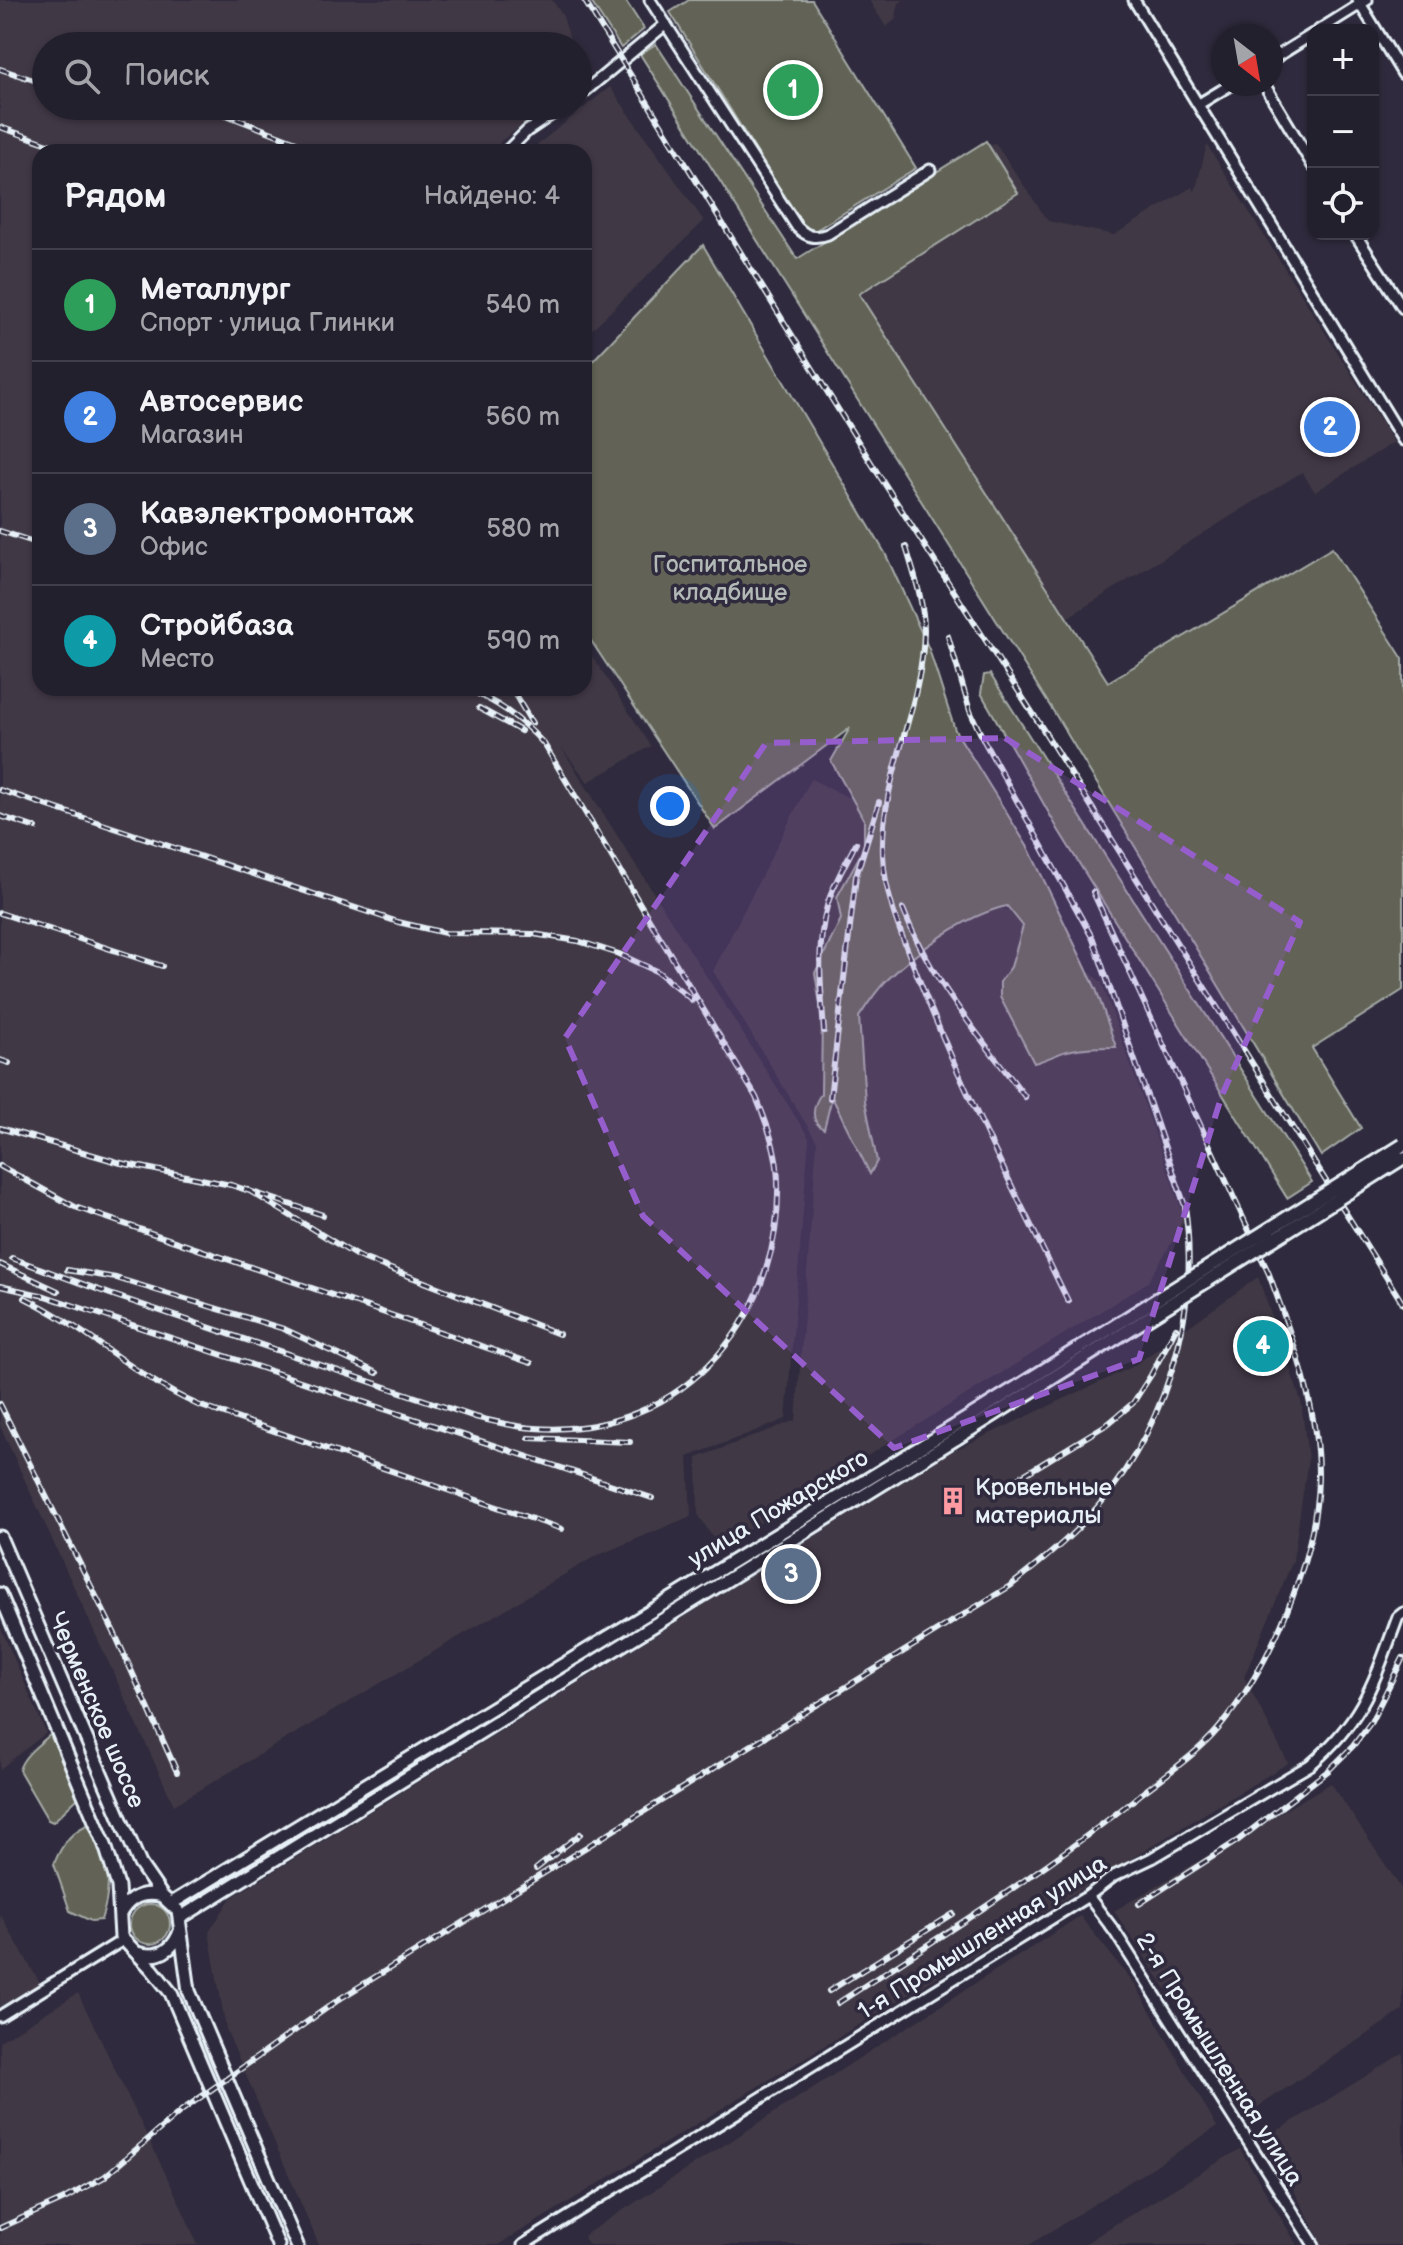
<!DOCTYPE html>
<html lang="ru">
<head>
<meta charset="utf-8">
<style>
  body { margin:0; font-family:"Balsamiq Sans",sans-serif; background:#2b2836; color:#f1f3f6 }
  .controls { position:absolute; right:24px; top:24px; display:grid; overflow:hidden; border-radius:16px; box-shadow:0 2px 6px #0004 }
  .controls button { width:72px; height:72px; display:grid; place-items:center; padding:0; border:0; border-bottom:2px solid #403e4a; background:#23202e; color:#f1f3f6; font:40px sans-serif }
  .compass { position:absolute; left:1211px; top:24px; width:72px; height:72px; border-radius:50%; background:#23202e; box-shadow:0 2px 6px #0004; rotate:149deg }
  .you { position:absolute; left:670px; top:806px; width:28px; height:28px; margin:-20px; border:6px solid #fff; border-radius:50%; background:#1a73e8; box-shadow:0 0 0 12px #1a73e833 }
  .badge { display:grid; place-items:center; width:52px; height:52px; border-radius:50%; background:#2563eb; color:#fff; font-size:26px; font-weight:700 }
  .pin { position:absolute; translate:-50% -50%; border:4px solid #fff; box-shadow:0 2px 8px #0006 }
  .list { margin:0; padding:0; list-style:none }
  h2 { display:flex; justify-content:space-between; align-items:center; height:104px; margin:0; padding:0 32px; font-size:34px }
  h2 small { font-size:26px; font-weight:400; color:#a3a3aa }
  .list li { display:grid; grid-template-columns:52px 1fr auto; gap:24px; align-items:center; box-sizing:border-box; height:112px; padding:0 32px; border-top:2px solid #403e4a }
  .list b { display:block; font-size:30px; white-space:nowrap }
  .list p { margin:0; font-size:26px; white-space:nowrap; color:#a3a3aa }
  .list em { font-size:26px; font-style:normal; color:#a3a3aa }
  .icon { flex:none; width:44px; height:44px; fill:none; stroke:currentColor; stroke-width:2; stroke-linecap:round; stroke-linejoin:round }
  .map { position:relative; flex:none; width:1403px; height:2245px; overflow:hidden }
  .search { position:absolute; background:#23202e; box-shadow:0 2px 6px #0004; left:32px; top:32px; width:560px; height:88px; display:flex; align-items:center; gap:20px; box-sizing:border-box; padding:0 28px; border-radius:44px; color:#a3a3aa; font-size:30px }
  .panel { position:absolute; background:#23202e; box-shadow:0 2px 6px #0004; left:32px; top:144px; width:560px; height:552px; border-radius:24px }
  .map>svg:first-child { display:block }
</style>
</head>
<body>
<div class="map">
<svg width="1403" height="2245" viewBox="0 0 1403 2245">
  <rect width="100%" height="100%" fill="#2f2a3d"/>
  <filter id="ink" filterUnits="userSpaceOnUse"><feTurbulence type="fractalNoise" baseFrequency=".0125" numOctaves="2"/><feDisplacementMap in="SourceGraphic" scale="16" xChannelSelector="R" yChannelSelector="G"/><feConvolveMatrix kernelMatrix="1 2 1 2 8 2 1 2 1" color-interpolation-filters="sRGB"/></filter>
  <g filter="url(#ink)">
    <path fill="#403945" d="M0 0H552L562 14 572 46H46V106H549L502 140 493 152H40V688H584V644L651 746 588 782 561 747 809 1138 786 1419 688 1457 691 1516 594 1557 174 1805 0 1426Z
      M869 0H904L899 3 895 20 886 27Z
      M610 87 704 221 584 337V152H528Z
      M995 143 1048 221 1114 235 1192 187 1195 192 1207 145 1394 442 1315 492 1302 472 1046 631 805 262Z
      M811 779 873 810 997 907 1028 916 1102 983 1185 1220 1148 1282 719 1548 698 1514 697 1458 796 1420 817 1142 713 971Z
      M1258 1277 1301 1401 1308 1459 1293 1560 1244 1677 1288 1763 498 2245H319L226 2029 209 1932 231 1898 949 1453 1132 1367Z
      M0 1626 46 1733 0 1769Z
      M1331 1783 1403 1891V2010L1249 2113 1114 1911Z
      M0 1914 40 1983 0 2007Z
      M1080 1916 1136 1986 1217 2127 1029 2245H589L583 2236Z
      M78 1993 180 2204 198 2245H0V2041Z
      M1403 2053V2245H1323L1266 2138Z
      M1240 2149 1297 2245H1083L1117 2223Z"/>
    <path fill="#626456" stroke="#a5aaa7" stroke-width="2" d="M590 0H625L644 29 621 48Z
      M689 0H812L916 168 808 235 670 12Z
      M656 44 797 259 986 141 1018 193 859 294 1108 682 1332 548 1403 659V990L1312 1048 1361 1128 1321 1156 1057 717 640 54Z
      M703 245 885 553 929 649 955 730 1029 849 1096 989 1116 1047C1099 1047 1083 1047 1067 1051 1056 1054 1046 1060 1034 1063L1000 997V982L1011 967 1023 926 1007 906C965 915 916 952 885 982 875 992 867 1005 859 1017L865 1101 877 1161 870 1174 832 1097 824 1129C809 1122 813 1105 821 1094L822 1017 815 973 841 919 837 897 864 848V820L831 761 850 728 715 829 584 630V370Z
      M990 674 1312 1182 1287 1198 1059 831 981 693 984 675Z
      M50 1735 80 1796 53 1822 48 1820 19 1770C23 1756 38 1745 50 1735Z
      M90 1824C106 1861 115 1880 101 1920L91 1921 70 1911 54 1864C61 1846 71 1830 90 1824Z
      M130 1924a20 20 0 1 1 40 0a20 20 0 1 1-40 0Z"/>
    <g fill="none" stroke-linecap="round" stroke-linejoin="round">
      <defs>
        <path id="minor" d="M650 0 797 227C807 237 815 239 828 234L930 170
          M1134 0 1403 440
          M1358 0 1403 74
          M1319 30 1367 0
          M1271 60 1313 34
          M1264 84 1313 166
          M578 97 666 24
          M1199 104 1232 84
          M506 152 527 131 564 106
          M1355 234 1403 308
          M1088 1896 1115 1932 1314 2245
          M0 2016 123 1940
          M523 2245 1088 1896 1114 1876 1152 1858 1310 1765C1364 1719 1374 1681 1398 1617L1403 1613"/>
        <path id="major" d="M0 1537 140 1864 162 1896 178 1911 189 1991 297 2245
          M0 1594 105 1845 118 1886 121 1937 152 1969 171 1993 278 2245
          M172 1903 950 1429
          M120 1914C129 1897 143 1891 162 1896
          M180 1918 957 1438
          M137 1953C158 1959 173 1951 180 1931"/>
      </defs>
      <use href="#minor" stroke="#e8f1f8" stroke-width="15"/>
      <use href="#major" stroke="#e8f1f8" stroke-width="17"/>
      <use href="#minor" stroke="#2f2a3d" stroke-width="9"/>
      <use href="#major" stroke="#2f2a3d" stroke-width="11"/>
      <defs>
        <path id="rail" d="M584 0 877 472 1039 723 1403 1304
          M0 69 46 84
          M203 106 296 142
          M0 127 71 152
          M0 531 40 544
          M906 547C914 574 924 602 924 630 923 708 880 777 883 855 885 901 904 940 920 982 963 1091 1017 1196 1068 1301
          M511 688 532 723
          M479 708 521 731
          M0 790 398 922 445 933 533 934 578 941 619 954 658 972 692 1000
          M0 816 36 828
          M903 909C930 980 981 1037 1025 1097
          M0 913 162 966
          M824 1031C821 990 816 947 827 906 833 884 846 863 856 843
          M0 1060 9 1063
          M830 1098 856 876 879 802
          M0 1128 121 1163 231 1185 323 1215
          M0 1166 75 1207 531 1363
          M248 1190 357 1256 559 1334
          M12 1258 110 1294 475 1417C495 1422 515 1427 535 1428 686 1439 790 1311 777 1166 774 1142 765 1119 756 1097L544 744C520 718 497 701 464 688
          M0 1264 58 1291
          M67 1270 116 1278 284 1329 377 1373
          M0 1286 45 1296 652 1498
          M25 1298C87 1328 135 1377 198 1405L562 1529
          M0 1404 114 1632 177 1772
          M529 1438 630 1442
          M994 1493 1109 1423 1133 1403 1151 1375 1176 1328
          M536 1869 580 1834
          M1139 1904 1237 1841 1329 1770 1353 1746 1371 1722 1403 1658
          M829 1991 953 1914
          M838 2003C941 1936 1045 1871 1141 1794 1167 1774 1198 1753 1219 1728 1271 1666 1316 1560 1318 1479 1319 1408 1293 1340 1269 1274L1093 892
          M0 2228 64 2199 104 2177 181 2111 341 1998 1010 1586C1036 1566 1061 1546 1084 1522 1163 1439 1201 1319 1185 1206L1093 939 984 741 970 711 948 636"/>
      </defs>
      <use href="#rail" stroke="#e8f1f8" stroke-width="6"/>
      <use href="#rail" stroke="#2f2a3d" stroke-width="3" stroke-dasharray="9" stroke-linecap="butt"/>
      <defs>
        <path id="major-bridge" d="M950 1429 1403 1145
          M957 1438 1403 1158"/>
      </defs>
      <use href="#major-bridge" stroke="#e8f1f8" stroke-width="17" stroke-linecap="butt"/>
      <use href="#major-bridge" stroke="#2f2a3d" stroke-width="11"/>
    </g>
  </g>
  <path fill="#965dcd" fill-opacity="0.2" stroke="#965dcd" stroke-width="6" stroke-dasharray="16 10" stroke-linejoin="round" d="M1005 738 1300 922 1222 1095 1139 1359 894 1448 643 1216 565 1038 766 743Z"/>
  <defs>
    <symbol id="building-bare" viewBox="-9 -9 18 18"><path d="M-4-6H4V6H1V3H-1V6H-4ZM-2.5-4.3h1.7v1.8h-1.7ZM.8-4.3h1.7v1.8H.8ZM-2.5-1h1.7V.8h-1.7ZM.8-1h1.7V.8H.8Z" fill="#ff9aa2" stroke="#2f2a3d" stroke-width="2.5" paint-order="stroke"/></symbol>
  </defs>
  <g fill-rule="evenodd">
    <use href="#building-bare" x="933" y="1481" width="40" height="40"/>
  </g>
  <g text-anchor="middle" stroke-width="7" stroke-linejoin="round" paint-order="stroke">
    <g font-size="24" fill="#b2b9b7" stroke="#2f2a3d">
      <text x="730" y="572">Госпитальное<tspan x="730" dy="28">кладбище</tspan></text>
    </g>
    <g font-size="24" fill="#e8f1f8" stroke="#2f2a3d" text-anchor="start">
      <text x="975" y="1495">Кровельные<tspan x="975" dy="28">материалы</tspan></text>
    </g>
    <g font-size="24" fill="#e8f1f8" stroke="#2f2a3d">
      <text transform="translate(778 1508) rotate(-31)" y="8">улица Пожарского</text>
      <text transform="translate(97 1710) rotate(67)" y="8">Черменское шоссе</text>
      <text transform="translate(982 1937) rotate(-32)" y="8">1-я Промышленная улица</text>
      <text transform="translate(1220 2059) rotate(58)" y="8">2-я Промышленная улица</text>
    </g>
  </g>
</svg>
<div class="controls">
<button>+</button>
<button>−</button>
<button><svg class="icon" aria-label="locate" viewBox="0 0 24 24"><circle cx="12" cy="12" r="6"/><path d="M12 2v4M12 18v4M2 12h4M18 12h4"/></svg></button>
</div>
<svg class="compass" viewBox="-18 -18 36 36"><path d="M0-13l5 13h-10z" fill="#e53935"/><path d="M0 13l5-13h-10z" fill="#a3a3aa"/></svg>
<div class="you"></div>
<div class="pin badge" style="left:793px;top:90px;background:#2e9e5b">1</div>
<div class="pin badge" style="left:1330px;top:427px;background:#3f7fe0">2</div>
<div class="pin badge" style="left:791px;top:1574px;background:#5c6f8a">3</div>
<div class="pin badge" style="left:1263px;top:1346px;background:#0f9aa8">4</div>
<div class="search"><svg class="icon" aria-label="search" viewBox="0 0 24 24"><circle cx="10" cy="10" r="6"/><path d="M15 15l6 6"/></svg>Поиск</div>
<section class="panel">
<h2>Рядом<small>Найдено: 4</small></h2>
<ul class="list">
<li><span class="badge" style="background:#2e9e5b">1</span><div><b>Металлург</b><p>Спорт · улица Глинки</p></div><em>540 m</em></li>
<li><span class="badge" style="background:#3f7fe0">2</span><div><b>Автосервис</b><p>Магазин</p></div><em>560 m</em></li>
<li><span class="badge" style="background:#5c6f8a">3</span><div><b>Кавэлектромонтаж</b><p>Офис</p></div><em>580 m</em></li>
<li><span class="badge" style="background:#0f9aa8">4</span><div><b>Стройбаза</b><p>Место</p></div><em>590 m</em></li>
</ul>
</section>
</div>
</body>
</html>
